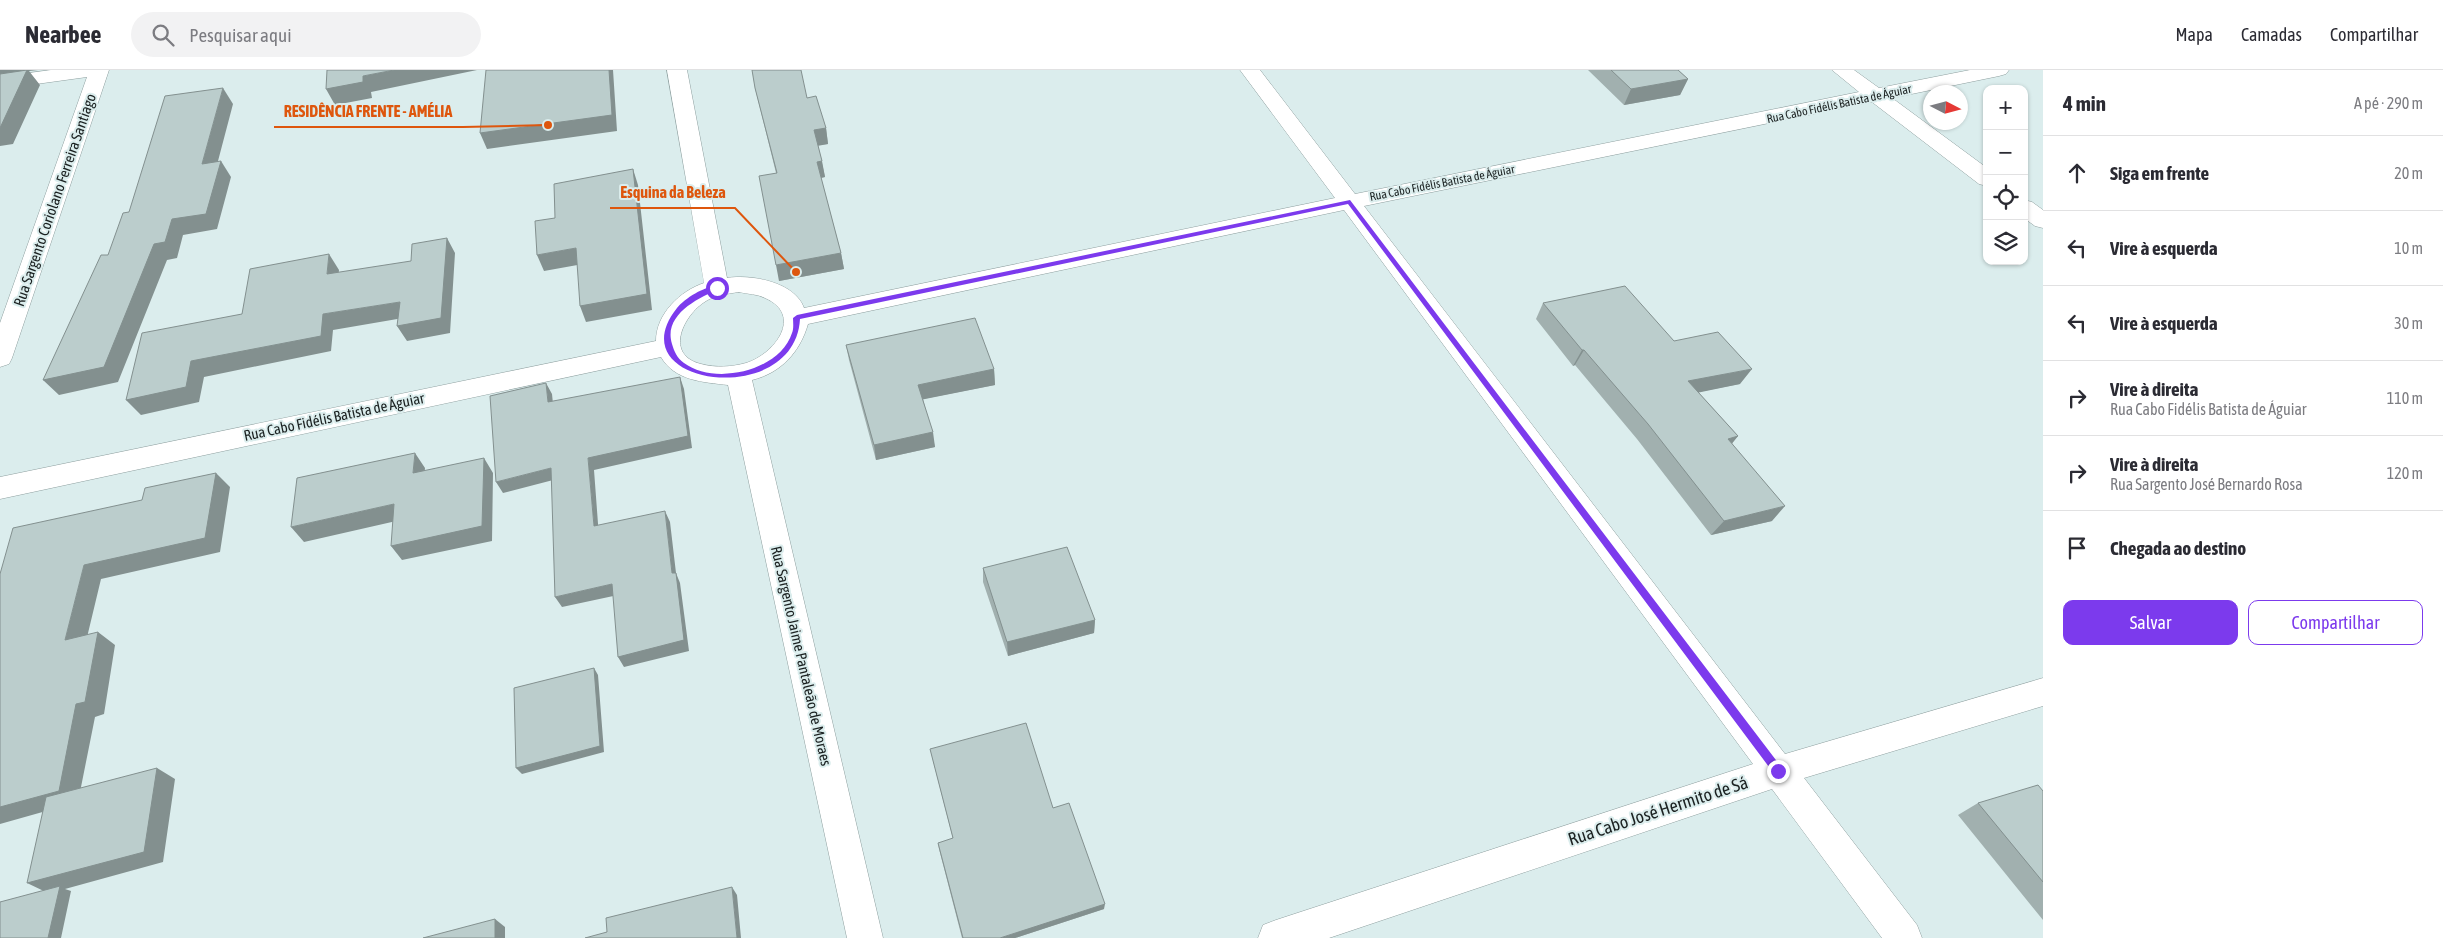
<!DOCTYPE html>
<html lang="pt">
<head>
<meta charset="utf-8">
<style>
  body { margin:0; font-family:"Asap Condensed",sans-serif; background:#f2f2f3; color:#2b2b33 }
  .controls { position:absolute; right:15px; top:15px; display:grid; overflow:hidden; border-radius:10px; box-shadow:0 1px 4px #0004 }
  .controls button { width:45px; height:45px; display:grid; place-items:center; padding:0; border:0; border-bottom:1px solid #e1e1e2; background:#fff; color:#2b2b33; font:25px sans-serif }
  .compass { position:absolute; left:1923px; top:15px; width:45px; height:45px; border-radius:50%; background:#fff; box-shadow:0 1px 4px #0004; rotate:96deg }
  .stop { position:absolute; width:15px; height:15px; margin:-11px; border:4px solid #7c3aed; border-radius:50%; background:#fff }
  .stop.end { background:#7c3aed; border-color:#fff; box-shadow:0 1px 5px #0008 }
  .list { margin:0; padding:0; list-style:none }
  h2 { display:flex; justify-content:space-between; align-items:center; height:65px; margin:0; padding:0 20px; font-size:21px }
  h2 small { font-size:16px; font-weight:400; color:#7c7c81 }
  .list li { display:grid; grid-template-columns:32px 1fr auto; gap:15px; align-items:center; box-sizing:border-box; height:75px; padding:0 20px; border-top:1px solid #e1e1e2 }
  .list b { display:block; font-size:19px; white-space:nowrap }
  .list p { margin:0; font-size:16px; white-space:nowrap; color:#7c7c81 }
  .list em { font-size:16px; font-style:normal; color:#7c7c81 }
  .actions { display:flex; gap:10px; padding:15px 20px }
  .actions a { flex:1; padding:11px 0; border:1px solid #7c3aed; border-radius:10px; text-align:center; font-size:18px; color:#7c3aed }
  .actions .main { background:#7c3aed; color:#fff }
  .icon { flex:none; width:28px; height:28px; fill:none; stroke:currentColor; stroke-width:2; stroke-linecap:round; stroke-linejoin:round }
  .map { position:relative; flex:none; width:2043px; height:868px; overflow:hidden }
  header { display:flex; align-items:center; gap:30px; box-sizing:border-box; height:70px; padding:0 25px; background:#fff; border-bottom:1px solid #e1e1e2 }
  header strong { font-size:24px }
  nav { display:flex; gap:28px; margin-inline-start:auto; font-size:18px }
  .search { width:350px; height:45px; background:#f2f2f3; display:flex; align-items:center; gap:12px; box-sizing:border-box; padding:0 18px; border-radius:28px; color:#7c7c81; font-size:19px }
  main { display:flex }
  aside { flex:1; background:#fff }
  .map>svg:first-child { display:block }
</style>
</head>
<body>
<header>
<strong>Nearbee</strong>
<div class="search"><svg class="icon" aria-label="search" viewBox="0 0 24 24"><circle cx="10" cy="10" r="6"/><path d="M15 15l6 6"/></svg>Pesquisar aqui</div>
<nav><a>Mapa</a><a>Camadas</a><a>Compartilhar</a></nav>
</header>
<main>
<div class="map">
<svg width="2043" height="868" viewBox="0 0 2043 868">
  <rect width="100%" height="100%" fill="#dbeded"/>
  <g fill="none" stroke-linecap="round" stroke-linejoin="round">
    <defs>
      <path id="street" d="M51 0H109L12 288 9 294 0 297V253L87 7 0 19V7Z
        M667 0H687L727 208C751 204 795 212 804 238L1335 128 1240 0H1260L1355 124 1859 22 1832 0H1854L1879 18 1970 0H2009L2006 4 1999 6 1892 28 1987 98V116L1979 114 1872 32 1364 136 1785 684 2043 608V636L1804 708 1917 855 1922 868H1882L1772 719 1329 868H1258L1263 855 1276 850 1753 694 1344 140 808 254C800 282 781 303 752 310L883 868H847L728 315C703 312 675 311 661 287L0 429V407L656 271C656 244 680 221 704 213ZM739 222C747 224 758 224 765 228 804 245 775 284 746 293 732 297 716 298 701 294 665 285 682 248 703 233 714 225 726 224 739 222Z
        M2024 130 2032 132 2043 140V158L2035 156 2024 148Z"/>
    </defs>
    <use href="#street" stroke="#8e9f9f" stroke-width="1"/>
    <use href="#street" fill="#fff" fill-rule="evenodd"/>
  </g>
  <path fill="#a1b0af" d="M1588 0H1678L1688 9 1680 25 1624 35Z
    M755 18 807 28 826 58 828 74 818 75 825 107 821 108 841 183 844 199 779 211 776 103Z
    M1543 233 1674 271 1740 314 1698 322 1738 366 1732 373 1772 451 1711 465 1637 369 1575 295 1573 296 1536 249Z
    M846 275 994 299 995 315 923 329 935 377 876 390 849 290Z
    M983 498 1095 550 1094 563 1008 586 983 512Z
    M930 679 1053 738 1104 839 1015 868H962L939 779 938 773 953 769Z
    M2043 721V850L1958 745 1978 733Z"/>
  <path fill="#83908f" d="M0 0H38L29 1 40 15 13 74 0 76Z
    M394 0H477L371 22 372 28 335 35 326 19 363 6Z
    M609 0H613L617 61 487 79 480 63Z
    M1688 9 1680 25 1624 35 1631 19Z
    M223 18 233 34 213 110 202 94Z
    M826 58 828 74 817 76 814 60Z
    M221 91 231 107 217 159 183 165 177 188 167 190 118 312 59 325 43 310 154 174 172 149Z
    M822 91 825 107 820 108 817 92Z
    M633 99 638 115 652 240 586 252 580 236Z
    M447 168 455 183 450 263 407 271 397 256Z
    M576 178 583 194 544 201 537 185Z
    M841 183 844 199 779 211 776 195Z
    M329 184 339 200 337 220 327 204Z
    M400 232 409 247 333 260 331 281 204 307 199 332 141 345 126 330 191 291 323 244Z
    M1582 280H1584L1575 295 1573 296Z
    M994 299 995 315 920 330 918 315Z
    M1752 299 1740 314 1677 327 1688 311Z
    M680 307 684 319 692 378 594 400 599 467 594 456 588 388Z
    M546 313 552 324 554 344 548 332Z
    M933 362 935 377 876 390 874 375Z
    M1738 366 1726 381 1728 369Z
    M415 383 425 398 423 417 413 403Z
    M484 388 493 403 492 471 402 490 391 476Z
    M551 398 557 409 503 423 496 412Z
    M216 403 230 417 220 482 101 509 83 584 65 570 84 495Z
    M394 434 405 449 304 472 291 457Z
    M1785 436 1772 451 1711 465 1724 451Z
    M665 441 670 452 676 503 680 513 689 581 624 597 618 587 672 503Z
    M612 514 618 525 562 537 555 527Z
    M1095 550 1094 563 1008 586 1007 572Z
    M98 562 115 575 104 644 95 647 78 732 0 754V737L76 634Z
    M594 598 598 605 604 682 522 704 516 698Z
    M157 698 175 709 163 792 65 819 71 821 61 868H48V823L27 813Z
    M732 817 737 825 741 868H737Z
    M1105 834 1104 839 1015 868H1000Z
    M495 849 505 857V868H495Z"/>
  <path fill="#bbcdcc" stroke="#83908f" d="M27 0 0 58V4Z
    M327 0H394L363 6V12L326 19Z
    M486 0H609L612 45 480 63Z
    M752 0H801L807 28 816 26 826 58 814 60 822 91 817 92 841 183 776 195 759 106 777 103 755 18Z
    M1611 0H1678L1688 9 1631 19Z
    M223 18 202 94 221 91 206 144 172 149 165 172 154 174 104 297 43 310 101 185H108L123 143 129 142 165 26Z
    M633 99 647 224 580 236 576 178 537 185 535 151 555 148 554 114Z
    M447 168 441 248 397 256 400 232 323 244 321 266 191 291 186 317 126 330 142 263 242 244 250 199 329 184 327 204 411 191 412 174Z
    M1625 216 1674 271 1718 262 1752 299 1688 311 1738 366 1728 369 1785 436 1724 451 1648 354 1584 280H1582L1543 233Z
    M975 248 994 299 918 315 933 362 874 375 846 275Z
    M680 307 688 366 588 388 594 456 665 441 672 503H676L684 570 618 587 612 514 555 527 551 398 496 412 490 326 546 313 548 332Z
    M415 383 413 403 484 388 482 456 391 476 394 434 291 457 297 408Z
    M216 403 205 468 84 495 65 570 98 562 85 632 76 634 59 721 0 737V504L13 458 142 430 145 418Z
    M1067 477 1095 550 1007 572 983 498Z
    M594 598 600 676 516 698 514 618Z
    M1026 653 1053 738 1069 733 1105 834 1000 868H963L938 773 953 768 930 679Z
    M157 698 144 782 27 813 46 727Z
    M2038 715 2043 721V812L1978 733Z
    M60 816 48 868H0V832Z
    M732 817 737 868H585L607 862 606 848Z
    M495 849V868H423Z"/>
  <path fill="#7c3aed" d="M1350 130 1782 698V705H1775L1348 134 800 249C795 340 615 316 677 238 685 228 706 215 719 216V219C698 228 663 245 672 274 674 281 677 288 684 293 715 316 780 301 792 263 794 258 793 252 793 248L797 245Z"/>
  <g text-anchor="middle" stroke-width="4" stroke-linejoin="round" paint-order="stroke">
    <g font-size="12" fill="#1b2121" stroke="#dbeded">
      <text transform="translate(1839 34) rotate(-12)" y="4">Rua Cabo Fidélis Batista de Águiar</text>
      <text transform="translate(1442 113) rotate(-11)" y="4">Rua Cabo Fidélis Batista de Águiar</text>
    </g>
    <g font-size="15" fill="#1b2121" stroke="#dbeded">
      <text transform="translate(55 130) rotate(-71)" y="5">Rua Sargento Coriolano Ferreira Santiago</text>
      <text transform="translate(334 347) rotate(-12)" y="5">Rua Cabo Fidélis Batista de Águiar</text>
      <text transform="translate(801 586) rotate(77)" y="5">Rua Sargento Jaime Pantaleão de Moraes</text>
    </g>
    <g font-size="18" fill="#1b2121" stroke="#dbeded">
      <text transform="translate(1658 741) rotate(-18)" y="6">Rua Cabo José Hermito de Sá</text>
    </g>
  </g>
  <path fill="none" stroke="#de560d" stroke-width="2" d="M548 55L463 57H274M796 202L735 138H610"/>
  <g fill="#de560d" stroke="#dbeded" stroke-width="2">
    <circle cx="548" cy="55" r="5"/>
    <circle cx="796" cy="202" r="5"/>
  </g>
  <g font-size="16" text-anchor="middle" font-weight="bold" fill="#de560d" stroke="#dbeded" stroke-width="4" stroke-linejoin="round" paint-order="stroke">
    <text x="368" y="47">RESIDÊNCIA FRENTE - AMÉLIA</text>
    <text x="673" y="128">Esquina da Beleza</text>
  </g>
</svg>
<div class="controls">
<button>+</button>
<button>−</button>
<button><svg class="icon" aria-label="locate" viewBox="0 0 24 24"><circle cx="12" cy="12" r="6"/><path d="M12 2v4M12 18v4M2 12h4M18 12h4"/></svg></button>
<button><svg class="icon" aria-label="layers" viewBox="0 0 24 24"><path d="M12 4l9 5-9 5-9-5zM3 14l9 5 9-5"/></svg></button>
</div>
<svg class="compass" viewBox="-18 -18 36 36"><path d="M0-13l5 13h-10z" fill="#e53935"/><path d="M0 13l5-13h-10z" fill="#7c7c81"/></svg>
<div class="stop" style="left:717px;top:218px"></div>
<div class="stop end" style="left:1778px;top:701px"></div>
</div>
<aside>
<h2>4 min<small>A pé · 290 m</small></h2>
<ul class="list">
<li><svg class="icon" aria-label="ahead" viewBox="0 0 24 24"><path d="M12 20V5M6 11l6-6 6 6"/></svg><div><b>Siga em frente</b></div><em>20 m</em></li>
<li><svg class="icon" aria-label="left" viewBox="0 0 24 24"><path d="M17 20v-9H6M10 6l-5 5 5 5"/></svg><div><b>Vire à esquerda</b></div><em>10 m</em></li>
<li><svg class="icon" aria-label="left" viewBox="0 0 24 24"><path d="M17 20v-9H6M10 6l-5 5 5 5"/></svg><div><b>Vire à esquerda</b></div><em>30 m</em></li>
<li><svg class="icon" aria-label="right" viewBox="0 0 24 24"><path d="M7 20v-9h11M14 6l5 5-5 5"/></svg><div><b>Vire à direita</b><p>Rua Cabo Fidélis Batista de Águiar</p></div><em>110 m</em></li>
<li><svg class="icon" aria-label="right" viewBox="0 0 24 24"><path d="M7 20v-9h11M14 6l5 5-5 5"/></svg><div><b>Vire à direita</b><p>Rua Sargento José Bernardo Rosa</p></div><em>120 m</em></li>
<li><svg class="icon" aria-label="arrive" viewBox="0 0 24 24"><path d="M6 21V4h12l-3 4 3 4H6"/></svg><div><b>Chegada ao destino</b></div></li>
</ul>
<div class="actions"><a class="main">Salvar</a><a>Compartilhar</a></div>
</aside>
</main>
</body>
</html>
